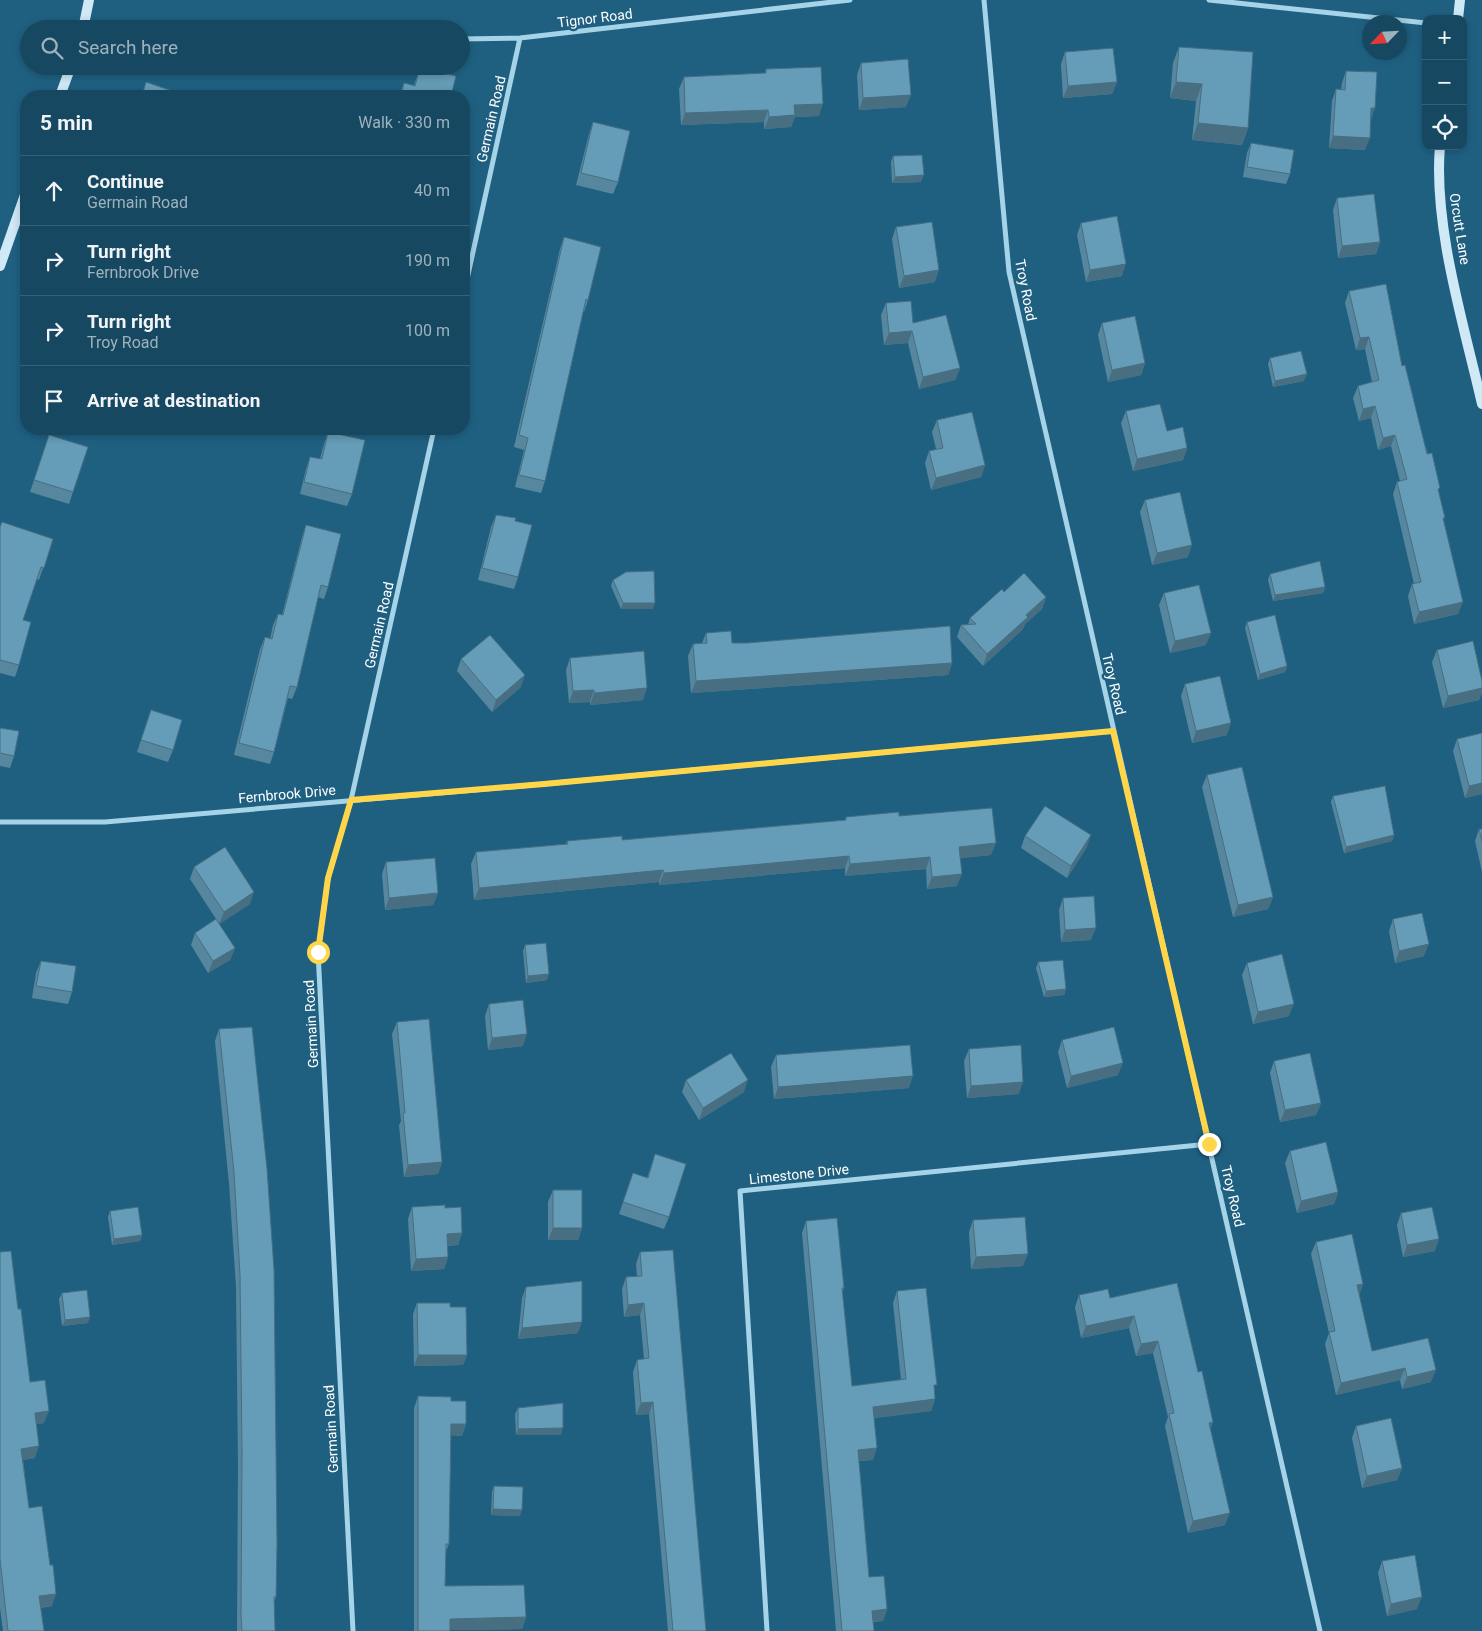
<!DOCTYPE html>
<html lang="en">
<head>
<meta charset="utf-8">
<style>
  body { margin:0; font-family:Roboto,sans-serif; background:#24526a; color:#f1f3f6 }
  .controls { position:absolute; right:15px; top:15px; display:grid; overflow:hidden; border-radius:10px; box-shadow:0 2px 8px #0003 }
  .controls button { width:45px; height:45px; display:grid; place-items:center; padding:0; border:0; border-bottom:1px solid #366076; background:#174861; color:#f1f3f6; font:25px sans-serif }
  .compass { position:absolute; left:1362px; top:15px; width:45px; height:45px; border-radius:50%; background:#174861; box-shadow:0 2px 8px #0003; rotate:245deg }
  .stop { position:absolute; width:15px; height:15px; margin:-11px; border:4px solid #ffd54a; border-radius:50%; background:#fff }
  .stop.end { background:#ffd54a; border-color:#fff; box-shadow:0 1px 5px #0008 }
  .list { margin:0; padding:0; list-style:none }
  h2 { display:flex; justify-content:space-between; align-items:center; height:65px; margin:0; padding:0 20px; font-size:21px }
  h2 small { font-size:16px; font-weight:400; color:#9eb2bd }
  .list li { display:grid; grid-template-columns:32px 1fr auto; gap:15px; align-items:center; box-sizing:border-box; height:70px; padding:0 20px; border-top:1px solid #366076 }
  .list b { display:block; font-size:19px; white-space:nowrap }
  .list p { margin:0; font-size:16px; white-space:nowrap; color:#9eb2bd }
  .list em { font-size:16px; font-style:normal; color:#9eb2bd }
  .icon { flex:none; width:28px; height:28px; fill:none; stroke:currentColor; stroke-width:2; stroke-linecap:round; stroke-linejoin:round }
  .map { position:relative; flex:none; width:1482px; height:1631px; overflow:hidden }
  .search { position:absolute; background:#174861; box-shadow:0 2px 8px #0003; left:20px; top:20px; width:450px; height:55px; display:flex; align-items:center; gap:12px; box-sizing:border-box; padding:0 18px; border-radius:28px; color:#9eb2bd; font-size:19px }
  .panel { position:absolute; background:#174861; box-shadow:0 2px 8px #0003; left:20px; top:90px; width:450px; height:345px; border-radius:20px }
  .map>svg:first-child { display:block }
</style>
</head>
<body>
<div class="map">
<svg width="1482" height="1631" viewBox="0 0 1482 1631">
  <rect width="100%" height="100%" fill="#1f6081"/>
  <g fill="none" stroke-linecap="round" stroke-linejoin="round">
    <path stroke="#a5d3e8" stroke-width="5" d="M984 0 1009 272 1320 1631
      M1209 0 1426 23
      M461 39 520 38 850 0
      M464 293 520 38
      M0 822H105L544 784 1113 731
      M353 1631 318 952 328 878 351 800 434 429
      M767 1631 740 1191 1209 1144"/>
    <path stroke="#d0e9f7" stroke-width="10" d="M1458 19 1460 0
      M83 29 89 0
      M60 96 71 66
      M1440 146C1433 226 1464 325 1482 404
      M0 266 26 192"/>
  </g>
  <path fill="#57879e" d="M1179 47 1248 128 1242 145 1192 140 1196 101 1170 98 1173 63Z
    M1065 52 1117 82 1112 94 1063 98 1061 64Z
    M861 63 906 107 859 110 857 75Z
    M420 68 451 96H399L404 83 414 85Z
    M766 69 819 116 795 117 791 127 764 129V122L681 125 679 89 684 77 765 73Z
    M1346 71 1371 120 1365 150 1329 148 1332 101 1336 89 1341 90 1342 83Z
    M593 122 618 182 613 194 576 185 589 134Z
    M1251 143 1290 174 1286 184 1243 177 1247 153Z
    M893 156 921 182 892 183 891 162Z
    M1337 198 1380 242 1376 254 1338 258 1333 210Z
    M1081 223 1122 276 1086 282 1077 235Z
    M896 227 935 282 899 288 892 239Z
    M564 237 588 300 584 312H583L545 481 541 493 515 487 524 450 514 447 560 249Z
    M1349 291 1402 366 1439 492 1458 614 1414 624 1408 596 1412 584H1414L1393 494 1397 482 1400 481 1391 446 1378 450 1371 418 1359 421 1353 398 1358 386 1372 382 1365 349 1356 350 1345 303Z
    M886 303 960 368 955 380 919 389 908 343 884 345 881 315Z
    M1102 323 1145 363 1141 375 1108 382 1098 335Z
    M1270 358 1304 381 1273 387 1268 364Z
    M1126 411 1167 431 1187 448 1183 460 1133 471 1121 423Z
    M937 420 985 465 981 477 931 490 925 463 929 451 936 449 932 432Z
    M328 432 352 494 347 506 300 494 306 469 310 457 320 459 324 444Z
    M49 435 73 492 69 504 30 492Z
    M1145 500 1188 557 1152 565 1140 512Z
    M496 515 515 521 518 577 514 589 478 580 491 527Z
    M306 525 328 587 324 599 318 597 297 687 292 699 288 698 274 752 270 764 234 755 260 649 265 637 270 639 273 625 278 614 282 615 302 537Z
    M0 527 53 539 39 580 37 579 23 620 19 665 15 677 0 673Z
    M1270 574 1325 587 1323 593 1273 601 1268 580Z
    M613 580 653 609H621L611 586Z
    M1004 592 1046 597 1042 609 1025 624 1023 629 983 666 957 637 961 625H968L970 618Z
    M1164 593 1206 645 1170 653 1159 605Z
    M1247 622 1287 666 1285 672 1258 680 1245 628Z
    M706 633 732 643 952 663 948 675 691 693 688 656 693 644 702 643Z
    M1437 650 1482 681V692L1479 700 1443 708 1432 662Z
    M570 658 643 700 590 705V702L569 703 566 670Z
    M461 659 521 687 492 712 457 671Z
    M1185 684 1227 735 1192 743 1181 696Z
    M151 710 173 750 168 762 137 752Z
    M0 728 14 756 10 768 0 766Z
    M1482 733V794L1465 798 1453 751 1457 739Z
    M1207 775 1273 897 1268 909 1233 917 1202 787Z
    M1333 796 1394 835 1392 841 1344 853 1331 802Z
    M899 816 991 855 960 858 957 886 927 889 926 869 845 876V868L659 885V882L474 900 471 864 476 852 566 844 567 841 622 840 845 820 846 817Z
    M1479 829H1482V872L1475 841Z
    M1025 836 1087 847 1067 878 1021 848Z
    M386 862 438 893 433 905 385 910 382 874Z
    M194 867 250 904 219 924 235 948 230 960 208 973 191 945 195 933 216 919 190 879Z
    M1063 898 1091 940 1061 942 1059 910Z
    M1393 919 1424 956 1395 963 1389 931Z
    M525 945 547 980 526 983 523 951Z
    M41 961 72 992 68 1004 32 998 36 973Z
    M1038 962 1066 989 1064 995 1044 997 1036 968Z
    M1247 963 1289 1016 1253 1024 1242 975Z
    M489 1004 523 1046 488 1050 485 1016Z
    M397 1022 442 1162 438 1174 404 1177 399 1125 401 1121 392 1034Z
    M252 1027 276 1597 274 1602 275 1631H237L238 1464 236 1287 229 1184 215 1041 219 1029Z
    M1062 1040 1118 1075 1067 1088 1058 1052Z
    M969 1049 1019 1094 967 1098 964 1061Z
    M776 1055 909 1088 774 1099 771 1067Z
    M1274 1061 1321 1103 1316 1115 1280 1122 1270 1073Z
    M686 1080 744 1092 699 1120 682 1092Z
    M1290 1151 1338 1192 1334 1204 1297 1213 1285 1163Z
    M655 1154 669 1217 664 1229 619 1214 633 1173 647 1178Z
    M553 1190 582 1228 578 1240H548V1202Z
    M412 1207 445 1208 462 1233 458 1245 447 1246 448 1257 444 1269 411 1271 408 1219Z
    M110 1211 142 1235 140 1241 112 1245 108 1217Z
    M1401 1213 1435 1251 1403 1257 1397 1225Z
    M973 1220 1023 1266 971 1269 969 1232Z
    M806 1221 844 1288 842 1293 852 1386 901 1380 893 1303 897 1291 935 1392V1399L931 1411 874 1418 873 1460 859 1461 869 1577 887 1609 883 1621 873 1622 874 1631H836L802 1233Z
    M1316 1242 1363 1284 1359 1295 1372 1351 1431 1382 1402 1389 1400 1380 1336 1395 1325 1344 1329 1333 1311 1254Z
    M0 1252 18 1309 30 1382 44 1423 37 1424 35 1458 23 1460 29 1508 52 1606 41 1608 44 1631H3L0 1608Z
    M640 1252 706 1631H668L649 1414 636 1415 633 1372 637 1360 644 1359 640 1315 624 1317 622 1289 626 1277 637 1276 636 1264Z
    M1177 1283 1198 1372 1213 1422 1210 1430 1225 1525 1188 1533 1165 1426 1168 1417 1153 1353 1136 1356 1129 1328 1081 1338 1075 1307 1079 1295 1110 1298Z
    M526 1287 578 1333 518 1339 522 1298Z
    M62 1293 88 1323 62 1326 59 1299Z
    M417 1303 450 1307 467 1355 463 1365 414 1366 413 1314Z
    M418 1396 451 1401 466 1424 462 1436 451 1435 449 1544 446 1551 445 1586 526 1617 522 1629 450 1630V1631H414V1408Z
    M518 1408 561 1435H516L515 1414Z
    M1356 1426 1402 1468 1397 1480 1362 1488 1352 1438Z
    M494 1486 520 1516 491 1515 492 1492Z
    M1382 1561 1417 1609 1387 1616 1378 1573Z"/>
  <path fill="#476e81" d="M1117 82 1112 94 1063 98 1068 86Z
    M1176 82 1202 84 1196 101 1170 98Z
    M911 95 906 107 859 110 863 98Z
    M823 104 819 116 795 117 791 127 764 129 769 117 794 105Z
    M1371 108H1375L1371 120Z
    M768 110 764 122 681 125 685 113Z
    M1198 123 1248 128 1242 145 1192 140Z
    M1333 136 1370 138 1365 150 1329 148Z
    M924 175 921 182 892 183 895 177Z
    M1380 242 1376 254 1338 258 1342 246Z
    M1126 264 1122 276 1086 282 1090 270Z
    M939 270 935 282 899 288 904 276Z
    M912 331 908 343 884 345 889 333Z
    M1369 337 1365 349 1356 350 1360 338Z
    M1145 363 1141 375 1108 382 1112 370Z
    M960 368 955 380 919 389 923 377Z
    M1307 374 1304 381 1273 387 1275 381Z
    M1375 406 1371 418 1359 421 1363 409Z
    M1395 435 1391 446 1378 450 1383 438Z
    M1187 448 1183 460 1133 471 1137 459Z
    M985 465 981 477 931 490 936 478Z
    M1192 545 1188 557 1152 565 1157 553Z
    M1325 587 1323 593 1273 601 1275 595Z
    M1046 597 1042 609 1025 624 1023 629 983 666 987 654 1026 615Z
    M1463 602 1458 614 1414 624 1419 612Z
    M623 603H655L653 609H621Z
    M1211 633 1206 645 1170 653 1175 641Z
    M952 663 948 675 691 693 696 681Z
    M1287 666 1285 672 1258 680 1260 674Z
    M525 675 521 687 492 712 496 700Z
    M647 688 643 700 590 705 594 693Z
    M1482 688V692L1479 700 1443 708 1448 696Z
    M594 690 590 702 569 703 573 691Z
    M1231 723 1227 735 1192 743 1196 731Z
    M1482 783V794L1465 798 1469 786Z
    M1091 835 1087 847 1067 878 1071 866Z
    M1394 835 1392 841 1344 853 1346 847Z
    M996 843 991 855 955 859 959 847Z
    M849 856 845 868 659 885 664 873Z
    M930 857 926 869 845 876 850 864Z
    M663 870 659 882 474 900 479 888Z
    M962 874 957 886 927 889 932 877Z
    M254 892 250 904 219 924 224 912Z
    M438 893 433 905 385 910 389 898Z
    M1273 897 1268 909 1233 917 1238 905Z
    M1096 928 1091 940 1061 942 1065 930Z
    M1429 944 1424 956 1395 963 1399 951Z
    M235 948 230 960 208 973 213 961Z
    M549 974 547 980 526 983 528 976Z
    M1066 989 1064 995 1044 997 1046 991Z
    M1294 1004 1289 1016 1253 1024 1258 1012Z
    M527 1034 523 1046 488 1050 492 1038Z
    M1123 1063 1118 1075 1067 1088 1071 1076Z
    M913 1076 909 1088 774 1099 778 1087Z
    M748 1080 744 1092 699 1120 703 1108Z
    M1023 1082 1019 1094 967 1098 971 1086Z
    M1321 1103 1316 1115 1280 1122 1285 1110Z
    M442 1162 438 1174 404 1177 408 1165Z
    M1338 1192 1334 1204 1297 1213 1301 1201Z
    M553 1228H582L578 1240H548Z
    M462 1233 458 1245 442 1246 447 1234Z
    M142 1235 140 1241 112 1245 114 1239Z
    M1439 1239 1435 1251 1403 1257 1407 1245Z
    M1028 1254 1023 1266 971 1269 976 1257Z
    M448 1257 444 1269 411 1271 416 1259Z
    M1363 1284 1359 1296 1357 1285Z
    M644 1303 640 1315 624 1317 628 1305Z
    M1134 1316 1129 1328 1081 1338 1086 1326Z
    M90 1317 88 1323 62 1326 65 1320Z
    M582 1322 578 1333 518 1339 522 1328Z
    M1158 1341 1153 1353 1136 1356 1141 1344Z
    M418 1355H467L463 1365 414 1366Z
    M1405 1368 1400 1380 1336 1395 1341 1383Z
    M1436 1370 1431 1382 1402 1389 1407 1377Z
    M935 1399 931 1411 869 1419 873 1407Z
    M653 1402 649 1414 636 1415 641 1403Z
    M49 1411 44 1423 31 1425 35 1413Z
    M1213 1422 1209 1434V1423Z
    M451 1424H466L462 1436 447 1435Z
    M563 1428 561 1435H516L518 1429Z
    M39 1446 35 1458 17 1461 21 1449Z
    M877 1448 873 1460 853 1461 858 1450Z
    M1402 1468 1397 1480 1362 1488 1367 1476Z
    M493 1509 522 1510 520 1516 491 1515Z
    M1230 1513 1225 1525 1188 1533 1193 1521Z
    M56 1594 52 1606 35 1608 39 1596Z
    M1422 1597 1417 1609 1387 1616 1391 1604Z
    M887 1609 883 1621 868 1622 872 1611Z
    M526 1617 522 1629 445 1630 450 1619Z"/>
  <path fill="#659db8" stroke="#476e81" d="M1179 47 1253 52 1248 128 1198 123 1202 84 1176 82Z
    M1113 48 1117 82 1068 86 1065 52Z
    M908 59 911 95 863 98 861 63Z
    M821 67 823 104 794 105 795 115 769 117 768 110 685 113 684 77 766 73V69Z
    M420 68 456 76 451 96H401L404 83 415 86Z
    M1346 71 1377 72 1375 108H1371L1370 138 1333 136 1336 89 1345 90Z
    M146 82 181 94 180 96H142Z
    M593 122 630 131 618 182 581 173Z
    M1251 143 1294 150 1290 174 1247 167Z
    M922 155 924 175 895 177 893 156Z
    M1374 194 1380 242 1342 246 1337 198Z
    M1117 216 1126 264 1090 270 1081 223Z
    M932 222 939 270 904 276 896 227Z
    M564 237 601 247 588 300 586 299 545 481 519 475 528 438 519 435Z
    M1386 284 1402 366 1405 365 1427 454 1432 453 1440 488 1438 489 1445 518H1443L1463 602 1419 612 1412 584 1421 582 1397 482 1407 479 1395 435 1383 438 1375 406 1363 409 1358 386 1379 380 1369 337 1360 338 1349 291Z
    M911 301 913 323 946 315 960 368 923 377 912 331 889 333 886 303Z
    M1135 316 1145 363 1112 370 1102 323Z
    M1301 351 1307 374 1275 381 1270 358Z
    M1160 404 1167 431 1183 427 1187 448 1137 459 1126 411Z
    M972 412 985 465 936 478 929 451 943 448 937 420Z
    M328 432 365 440 352 494 304 482 310 457 322 459Z
    M49 435 88 447 73 492 34 480Z
    M1180 492 1192 545 1157 553 1145 500Z
    M496 515 516 518 515 521 532 525 518 577 482 568Z
    M2 522 53 539 44 568 41 567 23 620 31 622 19 665 0 660V527Z
    M306 525 341 534 328 587 321 585 297 687 290 686 274 752 239 743 265 637 272 639 278 614 283 615Z
    M1320 561 1325 587 1275 595 1270 574Z
    M654 571 655 603H623L613 580 626 572Z
    M1024 573 1046 597 1026 615 1028 617 987 654 961 625 976 624 970 618 1002 589 1004 592Z
    M1199 585 1211 633 1175 641 1164 593Z
    M1275 615 1287 666 1260 674 1247 622Z
    M950 626 952 663 696 681 693 644 707 643 706 633 731 631 732 643H747Z
    M490 635 525 675 496 700 461 659Z
    M1473 641 1482 681V688L1448 696 1437 650Z
    M644 651 647 688 594 693V690L573 691 570 658Z
    M1220 676 1231 723 1196 731 1185 684Z
    M151 710 182 720 173 750 141 740Z
    M0 728 19 731 14 756 0 753Z
    M1482 733V783L1469 786 1457 739Z
    M1242 767 1273 897 1238 905 1207 775Z
    M1385 786 1394 835 1346 847 1333 796Z
    M1045 806 1091 835 1071 866 1025 836Z
    M992 808 996 843 959 847 962 874 932 877 930 857 850 864 849 856 664 873 663 870 479 888 476 852 568 844 567 841 622 836V840L846 820V817L899 812V816Z
    M1479 829H1482V841Z
    M225 847 254 892 224 912 194 867Z
    M435 858 438 893 389 898 386 862Z
    M1094 896 1096 928 1065 930 1063 898Z
    M1422 913 1429 944 1399 951 1393 919Z
    M216 919 235 948 213 961 195 933Z
    M546 943 549 974 528 976 525 945Z
    M1282 954 1294 1004 1258 1012 1247 963Z
    M1063 960 1066 989 1046 991 1038 962Z
    M41 961 76 966 72 992 36 986Z
    M523 1000 527 1034 492 1038 489 1004Z
    M429 1019 442 1162 408 1165 403 1113H405L397 1022Z
    M252 1027 267 1169 274 1270 277 1544 276 1597H274L275 1631H242L241 1615 242 1452 240 1275 234 1172 219 1029Z
    M1114 1027 1123 1063 1071 1076 1062 1040Z
    M910 1045 913 1076 778 1087 776 1055Z
    M1021 1045 1023 1082 971 1086 969 1049Z
    M731 1053 748 1080 703 1108 686 1080Z
    M1310 1053 1321 1103 1285 1110 1274 1061Z
    M1326 1142 1338 1192 1301 1201 1290 1151Z
    M655 1154 686 1164 669 1217 623 1202 633 1173 648 1178Z
    M553 1190H582V1228H553Z
    M445 1205V1208L461 1207 462 1233 447 1234 448 1257 416 1259 412 1207Z
    M138 1207 142 1235 114 1239 110 1211Z
    M1432 1207 1439 1239 1407 1245 1401 1213Z
    M1025 1217 1028 1254 976 1257 973 1220Z
    M837 1218 844 1288H842L852 1386 906 1379 897 1291 926 1288 937 1385H934L935 1399 873 1407 877 1448 858 1450 869 1577 884 1576 887 1609 872 1611 874 1631H842L806 1221Z
    M1352 1234 1363 1284 1357 1285 1372 1351 1428 1338 1436 1370 1407 1377 1405 1368 1341 1383 1329 1332 1335 1331 1316 1242Z
    M673 1250 706 1631H673L653 1402 641 1403 637 1360 649 1358 644 1303 628 1305 626 1277 642 1276 640 1252Z
    M11 1251 18 1309H21L30 1382 45 1380 49 1411 35 1413 39 1446 21 1449 29 1508 42 1506 50 1565H53L56 1594 39 1596 44 1631H8L0 1559V1252Z
    M582 1281V1322L522 1328 526 1287Z
    M1177 1283 1198 1372 1202 1371 1213 1422 1209 1423 1230 1513 1193 1521 1169 1414 1174 1413 1158 1341 1141 1344 1134 1316 1086 1326 1079 1295 1108 1289 1110 1298Z
    M87 1290 90 1317 65 1320 62 1293Z
    M417 1303H450V1307H466L467 1355H418Z
    M418 1396 451 1397V1401H466V1424H451L449 1544H446L445 1586 524 1585 526 1617 450 1619V1631H418Z
    M563 1403V1428L518 1429V1408Z
    M1391 1418 1402 1468 1367 1476 1356 1426Z
    M494 1486 523 1487 522 1510 493 1509Z
    M1415 1555 1422 1597 1391 1604 1382 1561Z"/>
  <g fill="none" stroke-linecap="round" stroke-linejoin="round">
    <path stroke="#ffd54a" stroke-width="6" d="M318 952 328 878 351 800 544 784 1113 731 1209 1144"/>
  </g>
  <g text-anchor="middle" stroke-width="5" stroke-linejoin="round" paint-order="stroke">
    <g font-size="14" fill="#fff" stroke="#1f6081">
      <text transform="translate(595 18) rotate(-7)" y="5">Tignor Road</text>
      <text transform="translate(491 119) rotate(-77)" y="5">Germain Road</text>
      <text transform="translate(1460 229) rotate(81)" y="5">Orcutt Lane</text>
      <text transform="translate(1026 290) rotate(79)" y="5">Troy Road</text>
      <text transform="translate(379 625) rotate(-77)" y="5">Germain Road</text>
      <text transform="translate(1114 684) rotate(77)" y="5">Troy Road</text>
      <text transform="translate(287 794) rotate(-5)" y="5">Fernbrook Drive</text>
      <text transform="translate(311 1024) rotate(-93)" y="5">Germain Road</text>
      <text transform="translate(799 1174) rotate(-6)" y="5">Limestone Drive</text>
      <text transform="translate(1233 1196) rotate(77)" y="5">Troy Road</text>
      <text transform="translate(331 1429) rotate(-93)" y="5">Germain Road</text>
    </g>
  </g>
</svg>
<div class="controls">
<button>+</button>
<button>−</button>
<button><svg class="icon" aria-label="locate" viewBox="0 0 24 24"><circle cx="12" cy="12" r="6"/><path d="M12 2v4M12 18v4M2 12h4M18 12h4"/></svg></button>
</div>
<svg class="compass" viewBox="-18 -18 36 36"><path d="M0-13l5 13h-10z" fill="#e53935"/><path d="M0 13l5-13h-10z" fill="#9eb2bd"/></svg>
<div class="stop" style="left:318px;top:952px"></div>
<div class="stop end" style="left:1209px;top:1144px"></div>
<div class="search"><svg class="icon" aria-label="search" viewBox="0 0 24 24"><circle cx="10" cy="10" r="6"/><path d="M15 15l6 6"/></svg>Search here</div>
<section class="panel">
<h2>5 min<small>Walk · 330 m</small></h2>
<ul class="list">
<li><svg class="icon" aria-label="ahead" viewBox="0 0 24 24"><path d="M12 20V5M6 11l6-6 6 6"/></svg><div><b>Continue</b><p>Germain Road</p></div><em>40 m</em></li>
<li><svg class="icon" aria-label="right" viewBox="0 0 24 24"><path d="M7 20v-9h11M14 6l5 5-5 5"/></svg><div><b>Turn right</b><p>Fernbrook Drive</p></div><em>190 m</em></li>
<li><svg class="icon" aria-label="right" viewBox="0 0 24 24"><path d="M7 20v-9h11M14 6l5 5-5 5"/></svg><div><b>Turn right</b><p>Troy Road</p></div><em>100 m</em></li>
<li><svg class="icon" aria-label="arrive" viewBox="0 0 24 24"><path d="M6 21V4h12l-3 4 3 4H6"/></svg><div><b>Arrive at destination</b></div></li>
</ul>
</section>
</div>
</body>
</html>
